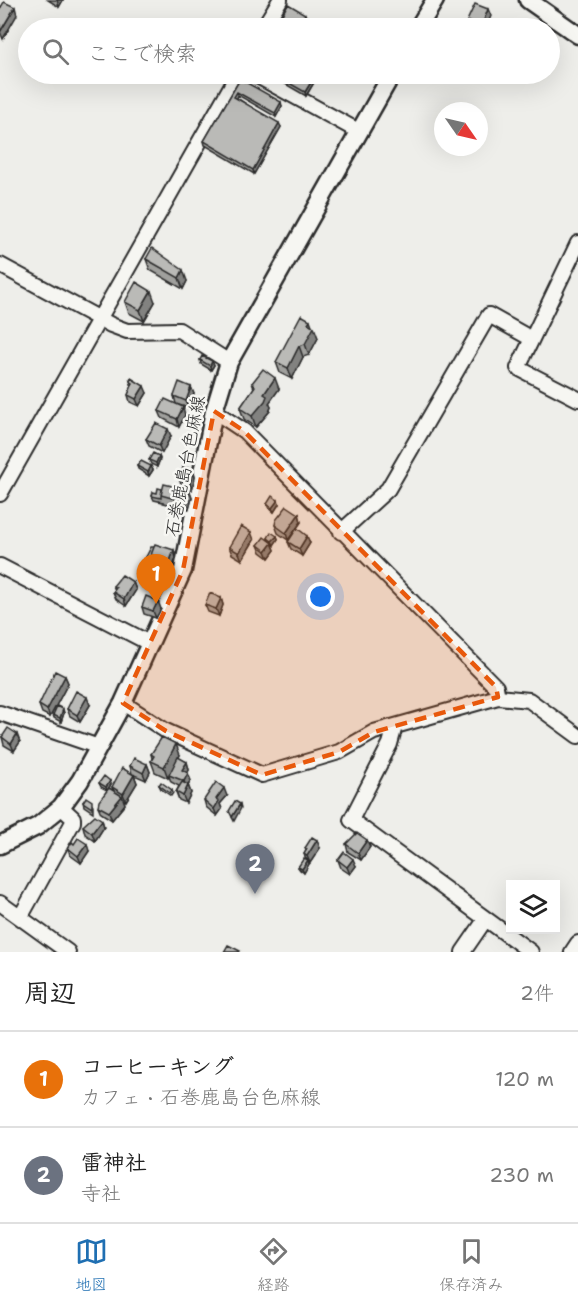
<!DOCTYPE html>
<html lang="ja">
<head>
<meta charset="utf-8">
<style>
  body { margin:0; font-family:"Shantell Sans","Klee One",sans-serif; background:#f6f6f6; color:#222 }
  .controls { position:absolute; right:18px; bottom:18px; display:grid; overflow:hidden; border-radius:0px; box-shadow:0 6px 24px #0002 }
  .controls button { width:54px; height:54px; display:grid; place-items:center; padding:0; border:0; border-bottom:2px solid #e0e0e0; background:#fff; color:#222; font:30px sans-serif }
  .compass { position:absolute; left:434px; top:102px; width:54px; height:54px; border-radius:50%; background:#fff; box-shadow:0 6px 24px #0002; rotate:124deg }
  .you { position:absolute; left:321px; top:597px; width:21px; height:21px; margin:-15px; border:4px solid #fff; border-radius:50%; background:#1a73e8; box-shadow:0 0 0 9px #1a73e833 }
  .badge { display:grid; place-items:center; width:39px; height:39px; border-radius:50%; background:#1f6fb2; color:#fff; font-size:20px; font-weight:700 }
  .pin { position:absolute; translate:-50% -50px; filter:drop-shadow(0 2px 3px #0008) }
  .pin::after { content:''; position:absolute; top:32px; width:21px; height:18px; background:inherit; clip-path:polygon(0 0,100% 0,50% 100%) }
  .list { margin:0; padding:0; list-style:none }
  h2 { display:flex; justify-content:space-between; align-items:center; height:78px; margin:0; padding:0 24px; font-size:26px }
  h2 small { font-size:20px; font-weight:400; color:#767676 }
  .list li { display:grid; grid-template-columns:39px 1fr auto; gap:18px; align-items:center; box-sizing:border-box; height:96px; padding:0 24px; border-top:2px solid #e0e0e0 }
  .list b { display:block; font-size:22px; white-space:nowrap }
  .list p { margin:0; font-size:20px; white-space:nowrap; color:#767676 }
  .list em { font-size:20px; font-style:normal; color:#767676 }
  .icon { flex:none; width:33px; height:33px; fill:none; stroke:currentColor; stroke-width:2; stroke-linecap:round; stroke-linejoin:round }
  .map { position:relative; flex:none; width:578px; height:952px; overflow:hidden }
  .search { position:absolute; background:#fff; box-shadow:0 6px 24px #0002; left:18px; right:18px; top:18px; height:66px; display:flex; align-items:center; gap:15px; box-sizing:border-box; padding:0 21px; border-radius:33px; color:#767676; font-size:22px }
  .sheet { height:270px; background:#fff }
  nav { display:flex; justify-content:space-around; align-items:center; box-sizing:border-box; height:84px; border-top:2px solid #e0e0e0; background:#fff; font-size:16px; color:#767676 }
  nav a { display:grid; justify-items:center; gap:3px }
  nav .on { color:#1f6fb2 }
  .map>svg:first-child { display:block }
</style>
</head>
<body>
<div class="map">
<svg width="578" height="952" viewBox="0 0 578 952">
  <rect width="100%" height="100%" fill="#eeeeea"/>
  <filter id="ink" filterUnits="userSpaceOnUse"><feTurbulence type="fractalNoise" baseFrequency=".0167" numOctaves="2"/><feDisplacementMap in="SourceGraphic" scale="12" xChannelSelector="R" yChannelSelector="G"/><feConvolveMatrix kernelMatrix="1 2 1 2 8 2 1 2 1" color-interpolation-filters="sRGB"/></filter>
  <g filter="url(#ink)">
    <g fill="none" stroke-linecap="round" stroke-linejoin="round">
      <defs>
        <path id="minor" d="M263 28 280 0
          M254 74 358 131
          M578 243 518 368 578 399
          M0 265 111 325 127 331 179 330 229 362
          M214 411 244 431 496 687 498 697
          M0 494 238 74
          M341 532 388 489 489 315 530 338
          M0 566 151 644
          M123 703 166 731 262 775 339 752 374 732 498 697 529 700 578 736
          M0 713 99 747
          M395 726 390 744 351 820 531 952
          M0 903 68 952
          M21 916 73 822V818L61 807
          M463 952 485 920
          M572 952 578 943"/>
        <path id="major" d="M528 0 578 35
          M418 28 435 0
          M0 845 38 826 61 807 80 781 123 703 183 570 214 411 229 362 392 74"/>
      </defs>
      <use href="#minor" stroke="#2b2b2b" stroke-width="18"/>
      <use href="#major" stroke="#2b2b2b" stroke-width="21"/>
      <use href="#minor" stroke="#f6f6f2" stroke-width="14"/>
      <use href="#major" stroke="#f6f6f2" stroke-width="16"/>
    </g>
    <path fill="#a0a09d" stroke="#2b2b2b" stroke-width="1.5" d="M48 0H63L59 7Z
      M306 18 329 28H278H279L277 24Z
      M268 74H319L306 96Z
      M240 79 282 106 276 117 238 95 237 98 281 127 254 174 205 145 204 141Z
      M146 259 187 281 183 289 150 270Z
      M125 302H155L144 321 129 313Z
      M312 326 318 338 309 355 303 357 292 379 280 373 276 362Z
      M200 360 214 365 211 370 201 364Z
      M130 381 147 393 139 406 130 402 128 395 132 387Z
      M252 383 279 389 269 403 271 407 269 412 256 427 244 419 240 408 254 388Z
      M191 387 194 394 188 408 176 404 174 396Z
      M159 411 185 415 179 427 162 418Z
      M171 436 162 453 149 446 146 439Z
      M159 456 160 459 157 467 151 464 149 460Z
      M137 466 153 470 149 476 138 469Z
      M193 469 195 477 192 490 182 488 180 481Z
      M162 489 189 490 192 498 189 509 163 503V501V502L154 500 152 496Z
      M267 504H279L274 512 268 507Z
      M299 514 301 522 297 528 310 543 302 556 291 549 288 542 295 531 288 540 278 533 275 525Z
      M277 536 278 539 274 545 273 544 275 550 269 558 261 552 258 545 269 540 268 538Z
      M254 540 242 560 232 554 229 547Z
      M174 550 176 558 172 569 148 560 146 557Z
      M133 582 136 590 126 606 116 599 113 592 115 590 113 586Z
      M221 598 223 605 219 616 208 612 205 605Z
      M142 607 161 609 156 618 144 614Z
      M65 676 68 683 50 717 42 713 39 705Z
      M90 705 80 722 70 716 67 709Z
      M64 713 61 722 54 718 53 715Z
      M2 737 20 742 14 751 4 745Z
      M151 754 180 755 178 758 187 762 189 770 187 773 191 781 188 785 191 793 186 803 179 800 176 792 179 786 171 782 169 776 168 778 155 772 151 761 152 758Z
      M147 764 150 772 146 780 132 774 130 766Z
      M134 775 137 783 126 801 123 799 125 804 112 820 101 813 98 806 107 790 101 787 99 783 110 781 111 784 109 788 114 791 112 787Z
      M159 785 172 790 173 793 171 796 161 789Z
      M227 796 220 804 222 809 217 816 206 807 204 800Z
      M83 802 93 805V812L84 806Z
      M102 820 104 827 95 841 85 834 83 826Z
      M367 840 370 847 361 860 348 852 346 844Z
      M68 848 89 851 81 863 70 855Z
      M305 848H320L310 863H309V864L304 873 300 870 298 867 306 859 304 854 306 851Z
      M338 860 356 866 350 874 341 868Z"/>
    <path fill="#828280" stroke="#2b2b2b" stroke-width="1.5" d="M57 0H63L59 7Z
      M15 7 17 15 3 39 0 32Z
      M488 9 491 16 486 28H481Z
      M305 14 307 21 303 28H297Z
      M287 22 289 28H284V27Z
      M316 74H319L306 96 305 92Z
      M281 102 282 106 276 117 275 113Z
      M279 123 281 127 254 174 253 170Z
      M183 270 187 281 183 289 179 278Z
      M151 291 155 302 144 321 140 310Z
      M310 320 313 328 314 327 318 338 309 355 305 344 308 323Z
      M299 346 303 357 292 379 288 368Z
      M212 361 214 365 211 370 210 366Z
      M275 378 279 389 269 403 271 407 269 412 256 427 252 416 264 394Z
      M144 386 147 393 139 406 136 399Z
      M191 387 194 394 188 408 186 401Z
      M183 407 185 415 179 427 177 419Z
      M168 429 171 436 162 453 159 446Z
      M159 456 160 459 157 467 156 463Z
      M151 466 153 470 149 476 148 472Z
      M193 469 195 477 192 490 190 483Z
      M189 490 192 498 189 509 186 502Z
      M278 500 279 504 274 512 272 508Z
      M299 514 301 522 288 540 286 533Z
      M251 532 254 540 242 560 239 553Z
      M277 536 278 539 274 545 272 541Z
      M307 536 310 543 302 556 299 549Z
      M272 543 275 550 269 558 266 551Z
      M174 550 176 558 172 569 170 561Z
      M133 582 136 590 126 606 124 599Z
      M221 598 223 605 219 616 216 609Z
      M158 601 161 609 156 618 153 611Z
      M65 676 68 683 50 717 47 710Z
      M87 697 90 705 80 722 77 715Z
      M63 709 64 713 61 722 60 718Z
      M17 734 20 742 14 751 11 744Z
      M176 744 180 755 168 778 164 767Z
      M187 762 189 770 185 778 182 770Z
      M147 764 150 772 146 780 143 773Z
      M188 773 191 781 186 789 184 781Z
      M134 775 137 783 126 801 123 794Z
      M110 781 111 784 107 791 106 787Z
      M188 785 191 793 186 803 183 796Z
      M224 788 227 796 220 804 222 809 217 816 214 809 216 799Z
      M122 796 125 804 112 820 109 812Z
      M240 804 241 808 234 821 232 817Z
      M102 820 104 827 95 841 92 833Z
      M317 840 320 848 310 863 307 856Z
      M367 840 370 847 361 860 358 853Z
      M87 844 89 851 81 863 78 856Z
      M353 859 356 866 350 874 347 867Z
      M308 860 309 864 304 873 302 869Z"/>
    <path fill="#babab7" stroke="#2b2b2b" stroke-width="1.5" d="M4 2 15 7 0 32V9Z
      M288 4 305 14 297 28 287 22 284 27 277 24Z
      M475 4 488 9 481 28H471L467 27 469 22 467 21Z
      M307 16 329 28H300Z
      M273 74H316L305 92Z
      M240 79 281 102 275 113 237 92 234 97 279 123 253 170 204 141Z
      M152 248 183 270 179 278 146 259Z
      M136 282 151 291 140 310 125 302Z
      M301 315 310 320 308 323 314 327 305 344 299 346 288 368 276 362Z
      M202 356 212 361 210 366 200 360Z
      M263 369 275 378 264 394 267 396 265 401 252 416 240 408 255 386 252 383Z
      M131 378 144 386 136 399 128 395 133 383 130 381Z
      M179 382 191 387 186 401 174 396Z
      M165 399 183 407 177 419 159 411Z
      M156 423 168 429 159 446 146 439Z
      M153 453 159 456 156 463 149 460Z
      M141 461 151 466 148 472 137 466Z
      M183 467 193 469 190 483 180 481Z
      M164 484 189 490 186 502 161 495Z
      M158 488 162 489 161 495V498L152 496 153 492 157 493Z
      M272 496 278 500 272 508 267 504Z
      M287 506 299 514 286 533 275 525 276 520Z
      M241 526 251 532 239 553 229 547Z
      M297 528 307 536 299 549 288 542Z
      M271 532 277 536 272 541 268 538Z
      M264 537 272 543 266 551 258 545Z
      M155 544 174 550 170 561 151 555Z
      M151 547H154L151 555 152 559 146 557Z
      M122 575 133 582 124 599 113 592 116 588 113 586Z
      M210 593 221 598 216 609 205 605Z
      M146 596 158 601 153 611 142 607Z
      M55 671 65 676 47 710 39 705Z
      M76 691 87 697 77 715 67 709Z
      M57 706 63 709 60 718 53 715Z
      M8 728 17 734 11 744 2 737Z
      M162 737 176 744 164 767 151 761 154 756 151 754Z
      M178 757 187 762 182 770 188 773 184 781 169 775Z
      M134 758 147 764 143 773 130 766Z
      M122 768 134 775 123 794 112 787Z
      M104 776 110 781 106 787 99 783Z
      M161 782 172 790 170 793 159 785Z
      M182 782 188 785 183 796 176 792Z
      M216 782 224 788 216 799 219 801 214 809 204 800Z
      M109 788 122 796 109 812 98 806 99 801Z
      M86 797 92 801V808L83 802Z
      M235 801 240 804 232 817 229 811Z
      M95 815 102 820 92 833 83 826Z
      M357 833 367 840 358 853 346 844Z
      M312 837 317 840 307 856 304 854 307 849 305 848Z
      M78 838 87 844 78 856 68 848 72 842 74 844Z
      M344 852 353 859 347 867 338 860Z
      M304 858 308 860 302 869 298 867Z
      M228 945 240 951 239 952H224Z"/>
  </g>
  <path fill="#e8590c" fill-opacity="0.2" stroke="#e8590c" stroke-width="4.5" stroke-dasharray="12 8" stroke-linejoin="round" d="M214 411 244 431 496 687 498 697 374 732 339 752 262 775 166 731 123 703 183 570Z"/>
  <g text-anchor="middle" stroke-width="5" stroke-linejoin="round" paint-order="stroke">
    <g font-size="18" fill="#2b2b2b" stroke="#f6f6f2">
      <text transform="translate(185 466) rotate(-79)" y="6">石巻鹿島台色麻線</text>
    </g>
  </g>
</svg>
<div class="controls">
<button><svg class="icon" aria-label="layers" viewBox="0 0 24 24"><path d="M12 4l9 5-9 5-9-5zM3 14l9 5 9-5"/></svg></button>
</div>
<svg class="compass" viewBox="-18 -18 36 36"><path d="M0-13l5 13h-10z" fill="#e53935"/><path d="M0 13l5-13h-10z" fill="#767676"/></svg>
<div class="you"></div>
<div class="pin badge" style="left:156px;top:604px;background:#e8710a">1</div>
<div class="pin badge" style="left:255px;top:894px;background:#6b7280">2</div>
<div class="search"><svg class="icon" aria-label="search" viewBox="0 0 24 24"><circle cx="10" cy="10" r="6"/><path d="M15 15l6 6"/></svg>ここで検索</div>
</div>
<section class="sheet">
<h2>周辺<small>2件</small></h2>
<ul class="list">
<li><span class="badge" style="background:#e8710a">1</span><div><b>コーヒーキング</b><p>カフェ · 石巻鹿島台色麻線</p></div><em>120 m</em></li>
<li><span class="badge" style="background:#6b7280">2</span><div><b>雷神社</b><p>寺社</p></div><em>230 m</em></li>
</ul>
</section>
<nav>
<a class="on"><svg class="icon" aria-label="map" viewBox="0 0 24 24"><path d="M3 6l6-2 6 2 6-2v14l-6 2-6-2-6 2zM9 4v14M15 6v14"/></svg>地図</a>
<a><svg class="icon" aria-label="directions" viewBox="0 0 24 24"><path d="M12 3l9 9-9 9-9-9zM9 14v-3h6M13 9l2 2-2 2"/></svg>経路</a>
<a><svg class="icon" aria-label="saved" viewBox="0 0 24 24"><path d="M7 4h10v16l-5-4-5 4z"/></svg>保存済み</a>
</nav>
</body>
</html>
